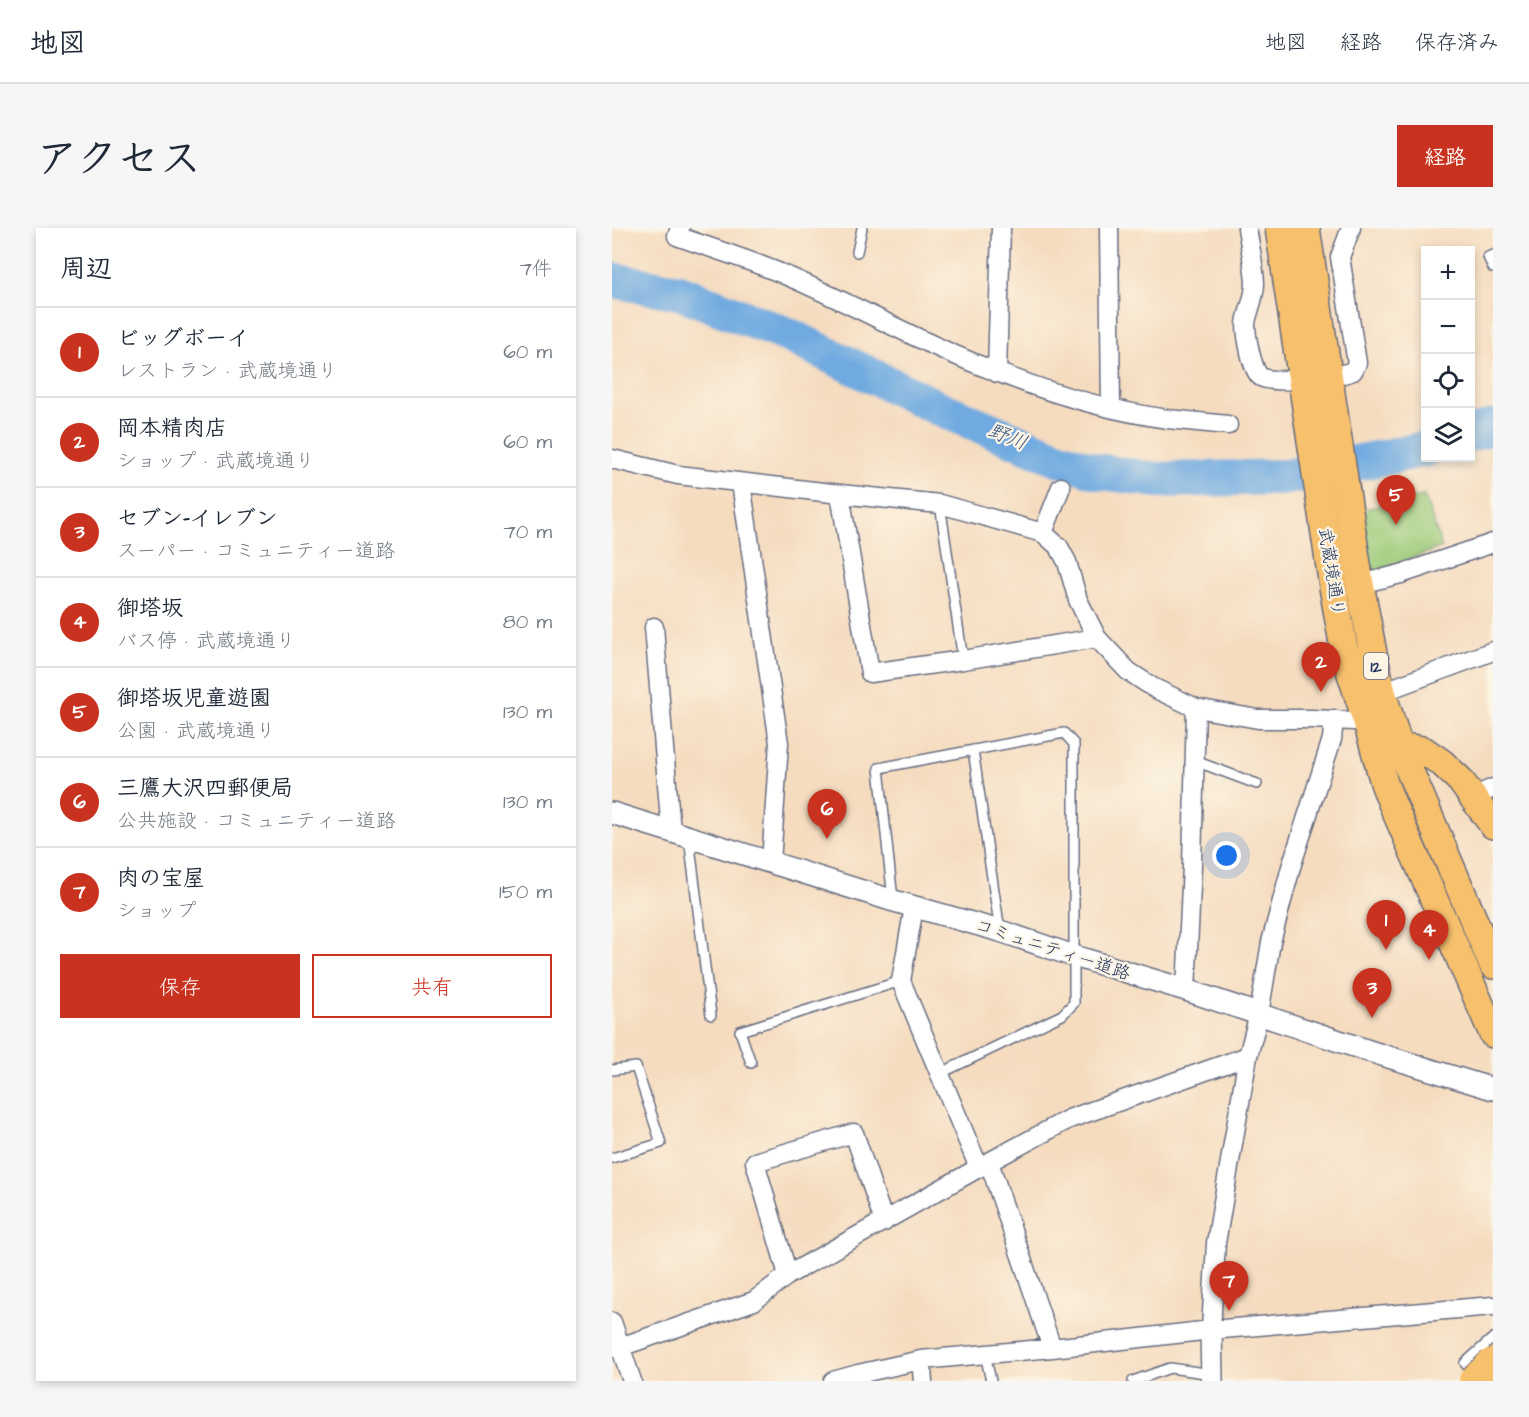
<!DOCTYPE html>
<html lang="ja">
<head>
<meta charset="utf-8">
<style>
  body { margin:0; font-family:"Architects Daughter","Klee One",sans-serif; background:#f6f6f7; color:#1f2937 }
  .controls { position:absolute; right:18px; top:18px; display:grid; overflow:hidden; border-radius:0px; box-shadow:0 3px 9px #0003 }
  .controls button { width:54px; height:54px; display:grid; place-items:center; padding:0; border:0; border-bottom:2px solid #e0e1e3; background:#fff; color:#1f2937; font:30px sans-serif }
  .you { position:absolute; left:615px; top:628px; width:21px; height:21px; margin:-15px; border:4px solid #fff; border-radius:50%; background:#1a73e8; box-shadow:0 0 0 9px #1a73e833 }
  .badge { display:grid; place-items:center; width:39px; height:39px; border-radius:50%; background:#c8321e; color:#fff; font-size:20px; font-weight:700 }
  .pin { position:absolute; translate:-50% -50px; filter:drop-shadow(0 2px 3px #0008) }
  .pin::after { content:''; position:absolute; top:32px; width:21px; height:18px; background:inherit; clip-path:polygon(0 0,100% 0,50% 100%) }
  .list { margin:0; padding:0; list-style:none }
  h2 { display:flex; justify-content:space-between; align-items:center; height:78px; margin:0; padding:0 24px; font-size:26px }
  h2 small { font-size:20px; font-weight:400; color:#747a83 }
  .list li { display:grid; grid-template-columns:39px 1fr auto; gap:18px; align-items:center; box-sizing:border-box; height:90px; padding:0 24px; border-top:2px solid #e0e1e3 }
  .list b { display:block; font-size:22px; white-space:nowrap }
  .list p { margin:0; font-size:20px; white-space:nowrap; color:#747a83 }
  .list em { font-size:20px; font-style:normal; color:#747a83 }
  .actions { display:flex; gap:12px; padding:18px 24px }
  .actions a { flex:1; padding:14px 0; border:2px solid #c8321e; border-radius:0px; text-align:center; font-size:21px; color:#c8321e }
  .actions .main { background:#c8321e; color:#fff }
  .icon { flex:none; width:33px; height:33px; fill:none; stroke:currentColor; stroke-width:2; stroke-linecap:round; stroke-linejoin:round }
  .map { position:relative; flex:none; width:881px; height:1153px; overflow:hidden; border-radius:0px }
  header { display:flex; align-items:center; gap:36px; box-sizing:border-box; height:84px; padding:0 30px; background:#fff; border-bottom:2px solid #e0e1e3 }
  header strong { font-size:28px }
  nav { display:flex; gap:33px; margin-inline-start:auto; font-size:21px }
  .intro { display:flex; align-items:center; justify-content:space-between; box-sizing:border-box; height:144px; padding:0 36px }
  h1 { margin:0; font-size:42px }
  .button { padding:15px 27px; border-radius:0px; background:#c8321e; color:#fff; font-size:21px; font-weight:700 }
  main { display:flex; gap:36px; padding:0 36px }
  aside { flex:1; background:#fff; border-radius:0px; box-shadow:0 3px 9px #0003 }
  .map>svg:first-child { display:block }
</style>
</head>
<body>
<header>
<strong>地図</strong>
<nav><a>地図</a><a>経路</a><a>保存済み</a></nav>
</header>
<div class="intro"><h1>アクセス</h1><a class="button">経路</a></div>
<main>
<aside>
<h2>周辺<small>7件</small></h2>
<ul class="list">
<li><span class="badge">1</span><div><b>ビッグボーイ</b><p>レストラン · 武蔵境通り</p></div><em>60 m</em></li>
<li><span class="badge">2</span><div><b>岡本精肉店</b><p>ショップ · 武蔵境通り</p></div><em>60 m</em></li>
<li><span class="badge">3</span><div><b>セブン-イレブン</b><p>スーパー · コミュニティー道路</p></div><em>70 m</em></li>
<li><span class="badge">4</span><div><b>御塔坂</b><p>バス停 · 武蔵境通り</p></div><em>80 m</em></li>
<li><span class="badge">5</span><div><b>御塔坂児童遊園</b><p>公園 · 武蔵境通り</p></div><em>130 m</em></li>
<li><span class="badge">6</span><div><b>三鷹大沢四郵便局</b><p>公共施設 · コミュニティー道路</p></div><em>130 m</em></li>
<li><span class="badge">7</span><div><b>肉の宝屋</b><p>ショップ</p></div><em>150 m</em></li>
</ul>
<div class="actions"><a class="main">保存</a><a>共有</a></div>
</aside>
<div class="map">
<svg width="881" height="1153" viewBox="0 0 881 1153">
  <rect width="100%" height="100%" fill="#fcf5e5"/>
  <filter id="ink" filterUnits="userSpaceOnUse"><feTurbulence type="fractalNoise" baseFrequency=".0167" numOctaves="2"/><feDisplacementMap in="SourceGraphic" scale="12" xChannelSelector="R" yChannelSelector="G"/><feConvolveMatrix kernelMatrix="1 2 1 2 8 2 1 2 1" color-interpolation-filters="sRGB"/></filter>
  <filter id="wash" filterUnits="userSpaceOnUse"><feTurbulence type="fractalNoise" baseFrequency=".008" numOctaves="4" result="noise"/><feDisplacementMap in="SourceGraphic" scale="24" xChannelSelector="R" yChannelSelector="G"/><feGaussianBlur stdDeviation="1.35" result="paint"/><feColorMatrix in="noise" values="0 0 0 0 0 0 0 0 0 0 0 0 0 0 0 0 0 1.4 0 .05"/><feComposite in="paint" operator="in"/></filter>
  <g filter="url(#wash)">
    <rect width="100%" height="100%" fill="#f5dcbf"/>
    <path fill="#9bca78" stroke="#5b7c6b" stroke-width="1.5" d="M812 268 830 319 754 347 744 283Z"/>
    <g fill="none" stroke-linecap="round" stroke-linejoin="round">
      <path stroke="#70aae0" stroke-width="36" d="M0 52 67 64 176 107 322 178 445 230 484 243 545 252 674 249 814 221
        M858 206 881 199"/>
    </g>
  </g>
  <g filter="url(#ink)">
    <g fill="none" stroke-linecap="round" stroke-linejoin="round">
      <defs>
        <path id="service" d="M245 24 250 0
          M881 27 876 29 881 40
          M328 276 351 432
          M361 522 388 703
          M583 533 645 556
          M77 610 99 787
          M281 672 267 540 452 505 462 516V775L450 787 327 846
          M139 835 128 803 289 753
          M0 842 24 839 49 915 0 930
          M373 1126 379 1153
          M863 1148 853 1135 881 1110
          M521 1153 558 1140 600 1146"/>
        <path id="minor" d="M68 0 65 8C101 21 138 32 173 47 244 77 312 117 385 144 438 165 499 183 556 191 576 193 596 195 616 197
          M497 0 499 180
          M635 0C638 18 642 37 643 55 643 71 635 84 634 96 634 107 640 144 649 149 662 157 725 149 741 143L745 135 728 29 739 0
          M385 145 389 0
          M0 231 66 247 228 266 328 276 431 305 447 319 455 334 466 372 485 410 516 443 542 460 584 480 646 491H699L763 494
          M129 255 167 515 159 635
          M228 266 258 445 351 432 485 410
          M431 305 449 259
          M748 356 789 346 881 315
          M42 399 59 604
          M762 467 881 423
          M861 569 881 560
          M302 679 289 753 367 940
          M574 762 580 638 584 480
          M377 934 440 1120
          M176 1047 143 934 242 905 272 994
          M0 1094 20 1153
          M599 1102 604 1015 636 828 647 786 659 714 679 639 720 511 722 491
          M8 1119 142 1073 176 1047 377 934 457 891 636 828
          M309 1132 311 1153
          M221 1153 246 1146 309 1132 440 1120 599 1102 881 1078"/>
        <path id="tertiary" d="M0 585 282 673 388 703 462 728 574 762 757 823 881 861
          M599 1102 600 1153"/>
        <path id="primary" d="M667 0 721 359 731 415 739 446 755 494 772 555 779 573 881 806
          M694 0 748 356 761 425 770 464 787 518 881 737
          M775 509 787 518 811 522 830 535 848 552 881 597"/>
      </defs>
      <use href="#service" stroke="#676c80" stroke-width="12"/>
      <use href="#minor" stroke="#676c80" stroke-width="21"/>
      <use href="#tertiary" stroke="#676c80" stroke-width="24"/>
      <use href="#primary" stroke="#676c80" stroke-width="30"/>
      <use href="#service" stroke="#fff" stroke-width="9"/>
      <use href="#minor" stroke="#fff" stroke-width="18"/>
      <use href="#tertiary" stroke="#fff" stroke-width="21"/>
      <use href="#primary" stroke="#f7c06c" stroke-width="27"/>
      <defs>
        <path id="motorway-bridge" d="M863 1153 881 1136"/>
      </defs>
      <use href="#motorway-bridge" stroke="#676c80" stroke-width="34" stroke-linecap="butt"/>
      <use href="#motorway-bridge" stroke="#f7c06c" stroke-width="32"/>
    </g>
  </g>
  <g text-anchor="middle" stroke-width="4.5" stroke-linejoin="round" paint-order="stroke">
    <rect fill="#fcf5e5" stroke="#5e6a86" stroke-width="1.5" x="752" y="425" width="24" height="26" rx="4.5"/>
    <g font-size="16" font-weight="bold" fill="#1b2f5e">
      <text x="764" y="444">12</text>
    </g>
    <g font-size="18" fill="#1b2f5e" stroke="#fcf5e5">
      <text transform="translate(720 344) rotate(81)" y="6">武蔵境通り</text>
      <text transform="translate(441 721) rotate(18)" y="6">コミュニティー道路</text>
    </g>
    <g font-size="20" font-style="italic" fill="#355485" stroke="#fcf5e5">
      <text transform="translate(396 208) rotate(22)" y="7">野川</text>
    </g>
  </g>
</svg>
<div class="controls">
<button>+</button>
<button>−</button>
<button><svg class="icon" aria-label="locate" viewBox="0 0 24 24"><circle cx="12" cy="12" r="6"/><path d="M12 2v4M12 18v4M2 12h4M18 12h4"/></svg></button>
<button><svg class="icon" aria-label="layers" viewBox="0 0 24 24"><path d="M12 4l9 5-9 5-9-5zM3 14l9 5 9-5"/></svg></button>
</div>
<div class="you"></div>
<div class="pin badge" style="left:774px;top:722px">1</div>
<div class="pin badge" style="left:709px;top:464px">2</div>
<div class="pin badge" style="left:760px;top:790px">3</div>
<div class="pin badge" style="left:817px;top:732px">4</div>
<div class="pin badge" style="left:784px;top:297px">5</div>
<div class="pin badge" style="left:215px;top:611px">6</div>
<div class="pin badge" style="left:617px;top:1083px">7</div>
</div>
</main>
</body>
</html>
